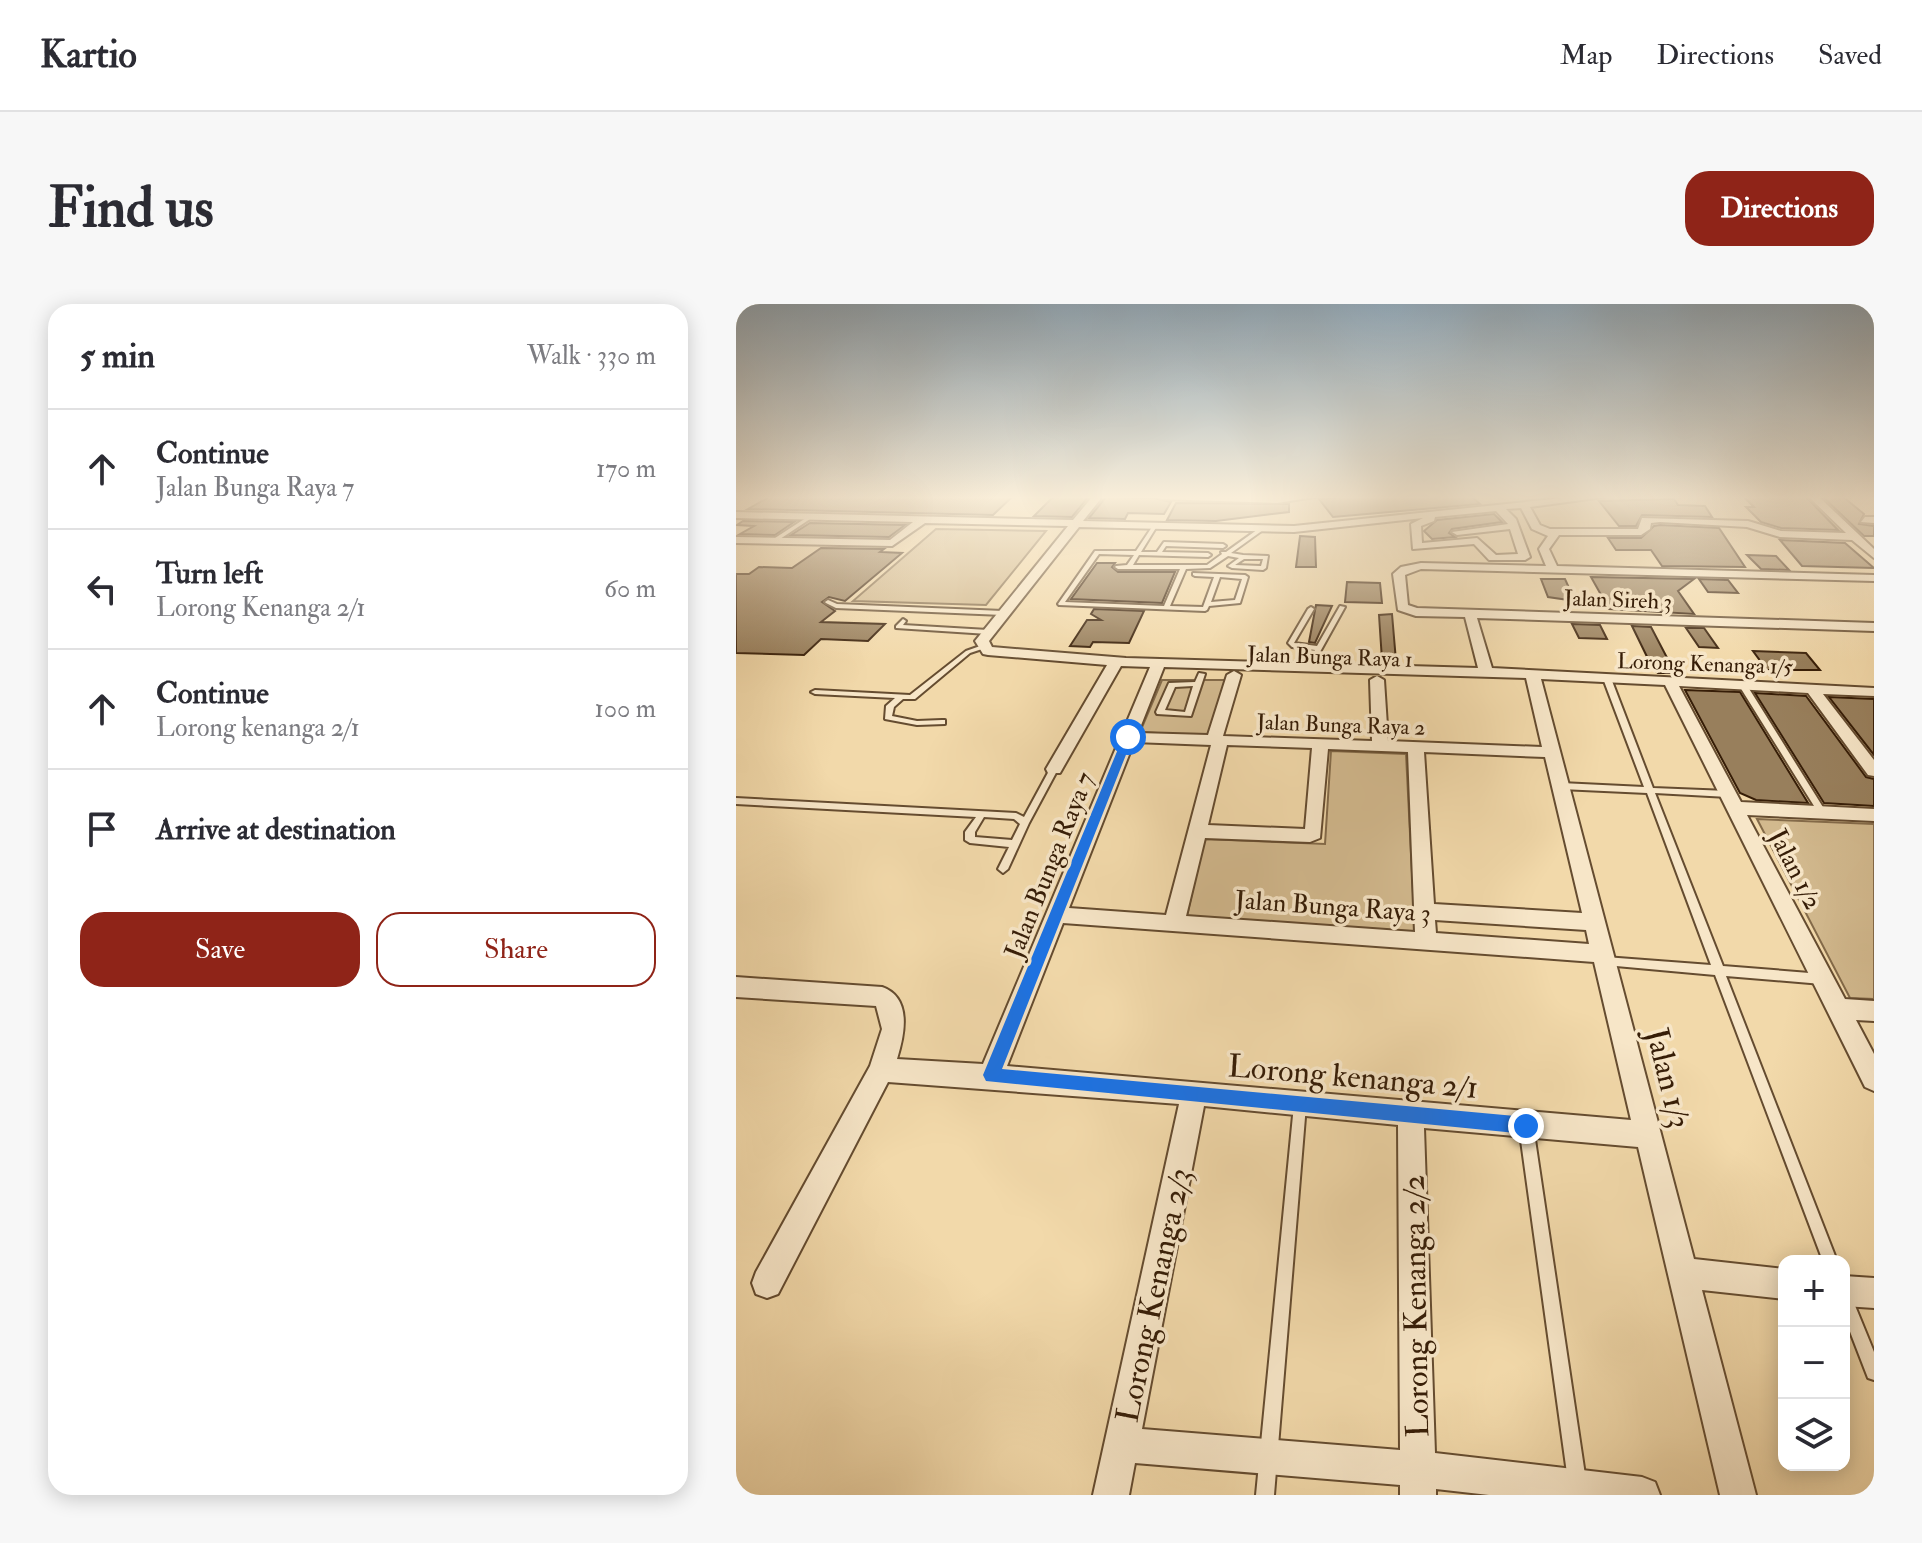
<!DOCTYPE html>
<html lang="en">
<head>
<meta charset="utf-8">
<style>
  body { margin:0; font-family:"IM FELL Double Pica",serif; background:#f7f7f7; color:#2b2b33 }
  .controls { position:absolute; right:24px; bottom:24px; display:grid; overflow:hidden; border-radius:16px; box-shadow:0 4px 20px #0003 }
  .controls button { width:72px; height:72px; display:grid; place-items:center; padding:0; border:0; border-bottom:2px solid #e1e1e2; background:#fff; color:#2b2b33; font:40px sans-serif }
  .stop { position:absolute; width:24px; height:24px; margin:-18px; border:6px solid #1a73e8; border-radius:50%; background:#fff }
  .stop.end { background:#1a73e8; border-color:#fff; box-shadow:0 2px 8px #0008 }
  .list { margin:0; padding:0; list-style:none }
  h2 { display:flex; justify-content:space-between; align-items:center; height:104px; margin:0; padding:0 32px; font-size:34px }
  h2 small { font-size:26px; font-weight:400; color:#7c7c81 }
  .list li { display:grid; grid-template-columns:52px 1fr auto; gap:24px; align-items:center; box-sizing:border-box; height:120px; padding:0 32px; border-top:2px solid #e1e1e2 }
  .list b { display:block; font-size:30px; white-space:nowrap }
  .list p { margin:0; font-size:26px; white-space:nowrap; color:#7c7c81 }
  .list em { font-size:26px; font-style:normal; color:#7c7c81 }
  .actions { display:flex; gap:16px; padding:24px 32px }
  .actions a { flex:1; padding:18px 0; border:2px solid #8f2418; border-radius:24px; text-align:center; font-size:28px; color:#8f2418 }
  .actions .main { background:#8f2418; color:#fff }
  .icon { flex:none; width:44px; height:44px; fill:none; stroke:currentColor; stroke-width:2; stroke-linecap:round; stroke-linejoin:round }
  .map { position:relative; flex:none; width:1138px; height:1191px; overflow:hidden; border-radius:24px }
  header { display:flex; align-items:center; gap:48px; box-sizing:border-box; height:112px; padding:0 40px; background:#fff; border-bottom:2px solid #e1e1e2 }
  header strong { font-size:38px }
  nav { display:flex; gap:44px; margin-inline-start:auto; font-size:28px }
  .intro { display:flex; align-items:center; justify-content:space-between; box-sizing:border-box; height:192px; padding:0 48px }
  h1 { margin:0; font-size:56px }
  .button { padding:20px 36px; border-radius:24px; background:#8f2418; color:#fff; font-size:28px; font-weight:700 }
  main { display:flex; gap:48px; padding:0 48px }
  aside { flex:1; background:#fff; border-radius:24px; box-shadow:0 4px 20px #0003 }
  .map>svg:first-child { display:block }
</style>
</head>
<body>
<header>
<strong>Kartio</strong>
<nav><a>Map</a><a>Directions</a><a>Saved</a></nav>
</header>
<div class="intro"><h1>Find us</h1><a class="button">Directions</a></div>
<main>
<aside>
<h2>5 min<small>Walk · 330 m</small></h2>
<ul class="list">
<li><svg class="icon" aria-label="ahead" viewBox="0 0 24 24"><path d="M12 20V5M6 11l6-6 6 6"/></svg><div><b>Continue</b><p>Jalan Bunga Raya 7</p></div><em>170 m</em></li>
<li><svg class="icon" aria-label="left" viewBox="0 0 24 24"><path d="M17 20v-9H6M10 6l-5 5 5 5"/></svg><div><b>Turn left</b><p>Lorong Kenanga 2/1</p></div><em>60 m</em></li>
<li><svg class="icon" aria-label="ahead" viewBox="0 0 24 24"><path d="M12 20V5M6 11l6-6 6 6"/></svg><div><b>Continue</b><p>Lorong kenanga 2/1</p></div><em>100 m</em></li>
<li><svg class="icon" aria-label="arrive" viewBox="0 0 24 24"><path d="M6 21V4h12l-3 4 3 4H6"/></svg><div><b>Arrive at destination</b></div></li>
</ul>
<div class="actions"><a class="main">Save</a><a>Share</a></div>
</aside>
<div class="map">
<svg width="1138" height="1191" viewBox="0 0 1138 1191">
  <rect width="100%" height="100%" fill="#f2d9aa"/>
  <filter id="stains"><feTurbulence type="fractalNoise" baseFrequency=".0025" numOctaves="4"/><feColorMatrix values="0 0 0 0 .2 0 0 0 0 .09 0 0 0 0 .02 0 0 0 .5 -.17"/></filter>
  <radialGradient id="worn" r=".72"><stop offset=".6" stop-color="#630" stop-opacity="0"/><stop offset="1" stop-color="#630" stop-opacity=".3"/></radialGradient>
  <path fill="#d2b98e" stroke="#846b4a" stroke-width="2" d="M200 225 310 227 250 301 117 297Z
    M426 376H489L473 432 404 428Z
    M595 447 670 450 679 629 451 612 468 535 589 540Z
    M1021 515 1138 520V695L1114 694Z"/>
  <path fill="#987f5c" stroke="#361d07" stroke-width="2" d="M35 192H277L257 211 12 205Z
    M318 192H353L336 213 298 212Z
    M616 192H735L744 200 597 213 583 195Z
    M1007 192H1069L1102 226 1045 224 1025 218 1010 203H1018Z
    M1086 192H1106L1128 210 1123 220 1138 222V232H1128Z
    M370 193 418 194 435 198 428 210 392 209 389 215 353 214Z
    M938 195 942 201 969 202 976 213 906 211 900 222H883L863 197Z
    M440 199 553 200V208L480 217 431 216Z
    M758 210 766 218 716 225 713 229 719 233 696 235 688 227 701 216Z
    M7 217 58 218 39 231 4 230 18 222 1 221Z
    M74 219 169 221 153 233 55 231Z
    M924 221 983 224 1009 263 926 262 915 246H880L872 234H905L918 222Z
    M564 232 579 233 580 263H560Z
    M1044 236 1109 239 1138 264 1066 262Z
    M85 244 148 245 144 248 166 249 109 297 93 293 86 298 99 307 85 318 149 320 132 337 85 335 68 351 0 349V270H13L23 263 56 264Z
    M1011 251 1040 252 1053 266 1025 265Z
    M361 259H379L376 263 382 268H439L426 299 335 295Z
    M855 273 958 275 942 287 958 310 873 305Z
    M805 275H829L839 297 812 293Z
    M963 275 992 276 1002 289 972 288Z
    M611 278 644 279 646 299 609 298Z
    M580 301 596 302 579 339 573 338Z
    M358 305 408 307 393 339 357 338 354 343 334 342 351 316H365L355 310Z
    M656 310 660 357 646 356 643 311Z
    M836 320 864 321 871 335 843 334Z
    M896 322 915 323 939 369H922L917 365Z
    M950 324H968L982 344 963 343Z
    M1017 347 1070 349 1084 366H1031Z
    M949 386 1004 388 1072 499 1020 496 1004 489Z
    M1019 389 1070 392 1130 473 1138 475V502L1088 499Z
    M1093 393 1138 395V451Z"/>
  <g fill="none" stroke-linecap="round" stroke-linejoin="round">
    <defs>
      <path id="lane" d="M73 212 77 213 41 237 36 236Z
        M418 220 421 222 405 248H421L428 238 487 240 490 242 487 244 430 242 426 248 472 249 475 251 472 253 403 251 397 261H471L486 250 485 248H490L525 223 527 226 495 249 507 251 532 252 530 264 527 266 496 264 492 262 503 254 492 252 474 264 450 265 434 302 467 303 478 273 459 272 457 271V269L509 271 512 273 504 299 473 302 471 306 469 307 323 301 322 300 359 247H400ZM363 250 398 251 391 261 380 262 379 263 382 265H444L428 302 329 298ZM508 255H527L525 262 499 261ZM484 273 506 275 499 296 475 298Z
        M92 296 101 300 267 307 270 309 267 311 100 304 90 299 89 298Z
        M604 302 609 303 575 364 570 365 569 364 579 346 556 343 552 339 572 305 575 303 578 305 558 339 581 342Z
        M167 315 170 317 167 321 252 326 255 328 252 330 160 324V322Z
        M247 341 250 343 249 344 234 349 179 395H167L158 403 156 412 181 417 206 416H209V420L181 421 149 415 150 402 159 394 79 390 75 388 79 386 174 391 230 347Z
        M463 369 469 370 455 412 421 410 420 408 433 379 459 378ZM457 382 449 408 429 406 439 383Z
        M869 375 876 377 917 484 992 487 996 490 992 493 919 489 987 662 1086 670 1090 672 1092 675 1090 678 1086 680 990 672 1101 957H1087L979 671 869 661 865 660 864 657 865 654 869 653 975 661 911 489 825 485 821 482 825 479 908 483 868 377Z
        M1005 381 1012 383 1090 508 1089 510H1083L1004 383Z
        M318 462 322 465 293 519 272 565 267 569 262 565 273 543 234 539 229 536V528L240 513 0 500V494L280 509 288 513 314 465ZM248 513 278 515 284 520 276 536 239 533V528Z
        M564 795 569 797 570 801 538 1191H520L558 801 559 797Z
        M790 816 795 817 797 822 852 1191H834L783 822 785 817Z
        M1108 984 1113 987 1138 1048V1076L1132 1074 1108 1012Z"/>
      <path id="street" d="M357 192H367L347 217 558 222 847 192H875L794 203 804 221 814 225H902L906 214 1012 217 1045 227 1110 229 1072 192H1082L1138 245V254L1116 236 1044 233 1011 223 924 218 915 219 914 225 905 231H823L813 245 821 262 1138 271V277L685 265 669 271 672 301 681 304 1138 319V327L741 314 756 364 1138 384V392L1087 390 1138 456V472L1132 471 1072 389 943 382 1005 498 1138 505V517L1011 511 1109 695 1138 697V717L1120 716 1138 750V787L1129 783 929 381 805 375 958 955 1048 965V995L966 986 1020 1191H984L902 843 688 824 699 1149 906 1173 919 1178 924 1191H753L700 1185V1191H664V1181L399 1159 393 1191H357L443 800 152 778 42 990 31 994 20 990 16 979 20 968 134 762 146 725 140 702 0 693V673L146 683C177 694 168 732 161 755L247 760 414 363 385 362 324 469H312L310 465 371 361 252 351 247 350 239 337 332 222 189 219 156 242 0 239V233L154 236 177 218 0 214V208L337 216ZM785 204 796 225 812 232 803 245 810 262 685 259 665 263 657 270 662 306 680 312 729 313 742 364 390 354 256 343 253 337 343 223 558 228 687 214 675 220 677 245 738 240 753 256H789L794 253 780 215 770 205ZM760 207 772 220 716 228 721 231 774 225 782 250 760 251 741 234 686 239 685 222 698 217 699 213ZM428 363 790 374 806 443 652 437 648 376 641 372 634 376 636 437 487 432 505 371 498 367 491 371 472 431 402 429ZM398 438 475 441 430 611 333 604ZM491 441 576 444 569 525 472 521ZM592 445 672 448 679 628 450 612 469 534 574 538 584 534ZM688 448 809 453 846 609 698 600ZM699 616 850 626 853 640 700 629ZM327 619 858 658 895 816 271 762ZM468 802 662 821 664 1146 406 1125Z
        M420 192H584L541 199 425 195Z
        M1129 213H1138V219L1125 218Z
        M1108 972 1138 974V1004L1108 1002Z"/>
    </defs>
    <use href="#lane" stroke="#654c30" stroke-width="4"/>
    <use href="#street" stroke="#654c30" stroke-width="4"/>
    <use href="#lane" fill="#f7e6c8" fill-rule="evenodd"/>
    <use href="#street" fill="#f7e6c8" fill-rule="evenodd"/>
  </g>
  <linearGradient id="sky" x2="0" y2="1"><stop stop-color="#92a9b9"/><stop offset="0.54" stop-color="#f9eed9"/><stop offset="1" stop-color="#f9eed9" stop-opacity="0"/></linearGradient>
  <rect width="1138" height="358" fill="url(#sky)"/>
  <path fill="#1a73e8" d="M392 430 397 433 266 765 790 813 796 816V828L790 830 250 777 247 771 387 433Z"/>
  <g text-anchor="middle" stroke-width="7" stroke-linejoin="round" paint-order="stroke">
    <g font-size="22" fill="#361d07" stroke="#f7e6c8">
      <text transform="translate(882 295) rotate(2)" y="8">Jalan Sireh 3</text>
      <text transform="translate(594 352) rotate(2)" y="8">Jalan Bunga Raya 1</text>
      <text transform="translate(969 359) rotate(2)" y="8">Lorong Kenanga 1/5</text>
      <text transform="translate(605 420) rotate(2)" y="8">Jalan Bunga Raya 2</text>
    </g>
    <g font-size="26" fill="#361d07" stroke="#f7e6c8">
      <text transform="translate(313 561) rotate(-68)" y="9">Jalan Bunga Raya 7</text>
      <text transform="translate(1060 565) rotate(63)" y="9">Jalan 1/2</text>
      <text transform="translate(597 602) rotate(4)" y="9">Jalan Bunga Raya 3</text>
    </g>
    <g font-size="32" fill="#361d07" stroke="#f7e6c8">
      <text transform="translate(617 772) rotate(5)" y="11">Lorong kenanga 2/1</text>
      <text transform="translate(933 774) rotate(76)" y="11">Jalan 1/3</text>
      <text transform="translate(417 991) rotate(-78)" y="11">Lorong Kenanga 2/3</text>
      <text transform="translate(679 1002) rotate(-91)" y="11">Lorong Kenanga 2/2</text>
    </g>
  </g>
  <rect width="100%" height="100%" filter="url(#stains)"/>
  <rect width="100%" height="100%" fill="url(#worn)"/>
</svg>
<div class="controls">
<button>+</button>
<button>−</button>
<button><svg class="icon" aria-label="layers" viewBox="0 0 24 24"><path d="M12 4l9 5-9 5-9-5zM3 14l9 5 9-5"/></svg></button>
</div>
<div class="stop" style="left:392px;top:433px"></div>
<div class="stop end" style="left:790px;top:822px"></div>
</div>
</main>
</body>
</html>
